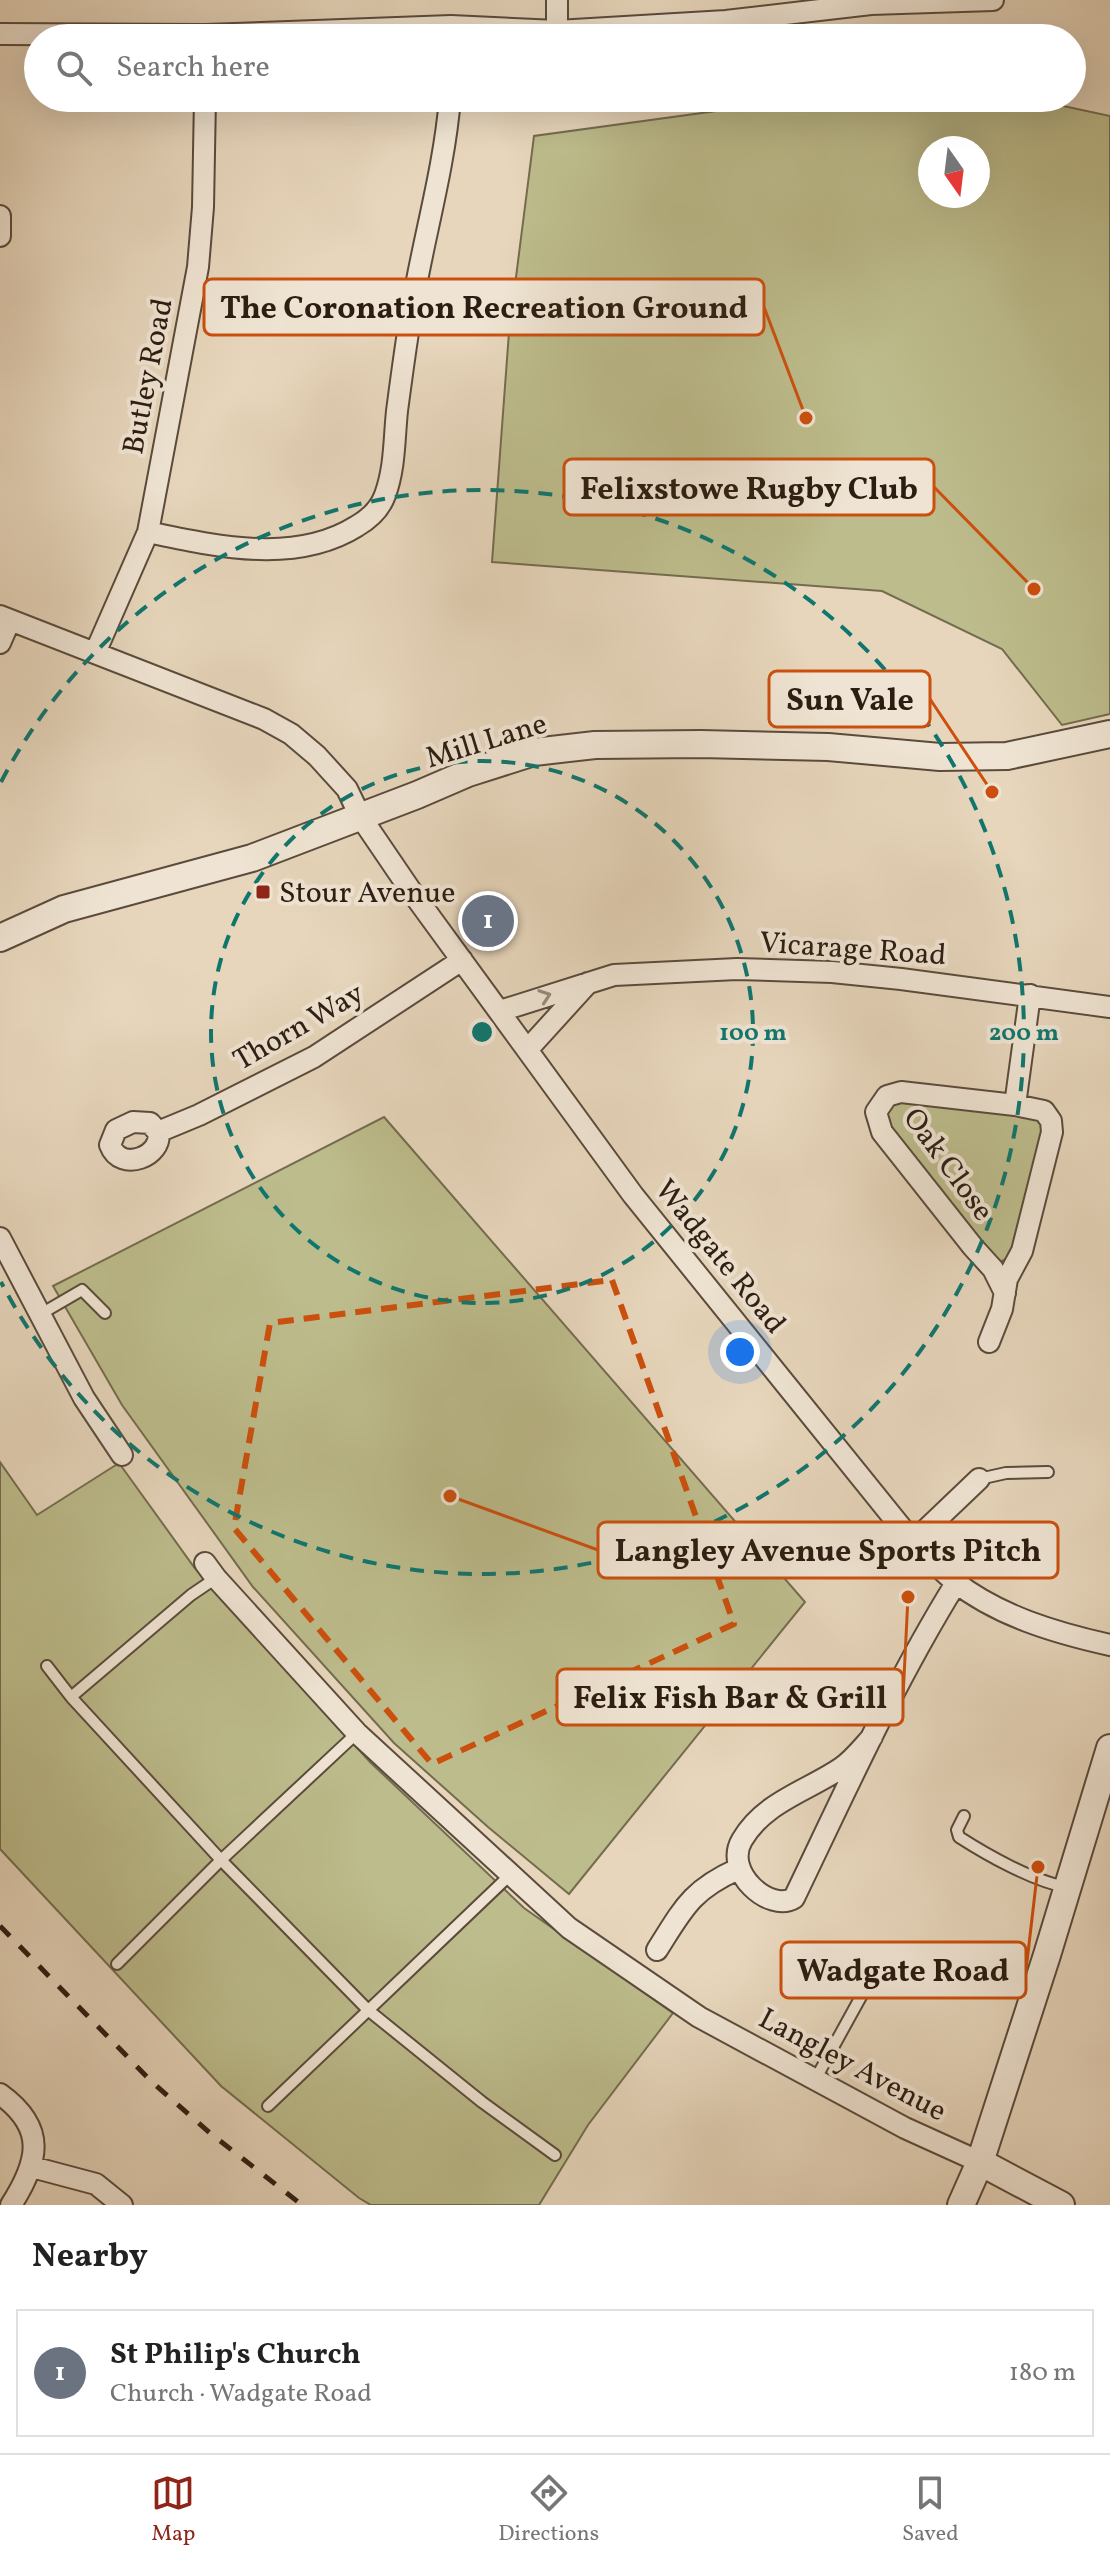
<!DOCTYPE html>
<html lang="en">
<head>
<meta charset="utf-8">
<style>
  body { margin:0; font-family:Vollkorn,serif; background:#f6f6f6; color:#222 }
  .compass { position:absolute; left:918px; top:136px; width:72px; height:72px; border-radius:50%; background:#fff; box-shadow:0 8px 32px #0002; rotate:166deg }
  .you { position:absolute; left:740px; top:1352px; width:28px; height:28px; margin:-20px; border:6px solid #fff; border-radius:50%; background:#1a73e8; box-shadow:0 0 0 12px #1a73e833 }
  .badge { display:grid; place-items:center; width:52px; height:52px; border-radius:50%; background:#8f2418; color:#fff; font-size:26px; font-weight:700 }
  .pin { position:absolute; translate:-50% -50%; border:4px solid #fff; box-shadow:0 2px 8px #0006 }
  .list { margin:0; padding:0; list-style:none }
  h2 { display:flex; justify-content:space-between; align-items:center; height:104px; margin:0; padding:0 32px; font-size:34px }
  h2 small { font-size:26px; font-weight:400; color:#767676 }
  .list li { display:grid; grid-template-columns:52px 1fr auto; gap:24px; align-items:center; box-sizing:border-box; height:128px; margin:0 16px 16px; padding:0 16px; border:2px solid #e0e0e0; border-radius:0px }
  .list b { display:block; font-size:30px; white-space:nowrap }
  .list p { margin:0; font-size:26px; white-space:nowrap; color:#767676 }
  .list em { font-size:26px; font-style:normal; color:#767676 }
  .icon { flex:none; width:44px; height:44px; fill:none; stroke:currentColor; stroke-width:2; stroke-linecap:round; stroke-linejoin:round }
  .map { position:relative; flex:none; width:1110px; height:2205px; overflow:hidden }
  .search { position:absolute; background:#fff; box-shadow:0 8px 32px #0002; left:24px; right:24px; top:24px; height:88px; display:flex; align-items:center; gap:20px; box-sizing:border-box; padding:0 28px; border-radius:44px; color:#767676; font-size:30px }
  .sheet { height:248px; background:#fff }
  nav { display:flex; justify-content:space-around; align-items:center; box-sizing:border-box; height:112px; border-top:2px solid #e0e0e0; background:#fff; font-size:22px; color:#767676 }
  nav a { display:grid; justify-items:center; gap:4px }
  nav .on { color:#8f2418 }
  .map>svg:first-child { display:block }
</style>
</head>
<body>
<div class="map">
<svg width="1110" height="2205" viewBox="0 0 1110 2205">
  <rect width="100%" height="100%" fill="#e7d6bc"/>
  <filter id="stains"><feTurbulence type="fractalNoise" baseFrequency=".0025" numOctaves="4"/><feColorMatrix values="0 0 0 0 .2 0 0 0 0 .09 0 0 0 0 .02 0 0 0 .5 -.17"/></filter>
  <radialGradient id="worn" r=".72"><stop offset=".6" stop-color="#630" stop-opacity="0"/><stop offset="1" stop-color="#630" stop-opacity=".3"/></radialGradient>
  <path fill="#bdbc8c" stroke="#746c4f" stroke-width="2" fill-rule="evenodd" d="M811 98H1026L1110 116V714L1062 725 1002 649 882 591 492 562 509 332 534 136ZM930 148H978V196H930Z
    M891 1100 1033 1112 1044 1122 1012 1256 1000 1262 994 1261 886 1129 885 1106Z
    M384 1117 805 1602 569 1894 488 1827 394 1743 253 1587 122 1405 53 1286Z
    M0 1462 37 1515 119 1463 194 1567 370 1762 524 1908 673 2013 588 2125 539 2205H371L359 2198 221 2086 0 1849Z"/>
  <g fill="none" stroke-linecap="round" stroke-linejoin="round">
    <defs>
      <path id="service" d="M39 1315 82 1290 105 1313
        M979 1479 1006 1473 1048 1472
        M216 1578 191 1595 71 1697 221 1860 357 1733
        M47 1666 71 1697
        M964 1816 957 1830 959 1837C987 1855 1033 1881 1066 1887
        M117 1964 221 1860 368 2010 482 2102 555 2155
        M815 2080 869 1982
        M268 2106 511 1874"/>
      <path id="minor" d="M557 31V0
        M0 34 205 35 451 26 557 31 726 21 871 4 993 0
        M0 216V236
        M148 532C215 546 295 565 357 526 369 519 380 509 385 495 395 468 394 440 397 411 401 381 405 350 410 320 421 246 444 173 450 98
        M0 616 264 719 291 734 317 756 347 789 360 816 409 888 633 1195 913 1542C927 1555 940 1569 954 1581 998 1616 1056 1633 1110 1645
        M0 643 10 620
        M95 653 148 532 198 267 203 207 205 98
        M500 1011 614 975 737 969 832 972 901 979 1110 1007
        M528 1049 588 983
        M158 1132 150 1123 133 1122 116 1130 110 1145C121 1174 164 1155 158 1132L199 1115 314 1057 462 960
        M0 1238 84 1398 122 1455
        M1005 1293 993 1269 973 1247 882 1132 876 1112 887 1096 901 1092 1015 1105
        M989 1342 1002 1309 1007 1279 1022 1251 1052 1132 1051 1121 1044 1111 1015 1105 1030 995
        M913 1542 979 1479
        M205 1563 216 1578 357 1733 569 1928 699 2017 905 2128 980 2162
        M872 1737C862 1748 853 1760 841 1768 807 1791 764 1802 742 1840 723 1872 770 1913 794 1898 845 1792 894 1683 956 1583
        M657 1950C683 1909 691 1890 738 1869
        M0 2094C47 2128 39 2161 11 2205
        M32 2167 96 2184 122 2205"/>
      <path id="tertiary" d="M0 938 64 909 252 858 417 795 468 773 534 752 595 745 701 744 828 747 940 757 1007 756 1110 734
        M980 2162 1061 2205
        M961 2205 980 2162 1047 1955 1110 1748"/>
    </defs>
    <use href="#service" stroke="#5b4b3c" stroke-width="14"/>
    <use href="#minor" stroke="#5b4b3c" stroke-width="24"/>
    <use href="#tertiary" stroke="#5b4b3c" stroke-width="30"/>
    <use href="#service" stroke="#efe4d3" stroke-width="10"/>
    <use href="#minor" stroke="#efe4d3" stroke-width="20"/>
    <use href="#tertiary" stroke="#efe4d3" stroke-width="26"/>
    <path stroke="#2c1d12" stroke-width="5" stroke-dasharray="14 14" stroke-linecap="butt" d="M0 1926 152 2082 210 2133 302 2205"/>
  </g>
  <defs><path id="oneway-chevron" d="M-2-3.5L2.5 0L-2 3.5" fill="none" stroke-width="1.6" stroke-linecap="round" stroke-linejoin="round" transform="scale(2)"/></defs>
  <use stroke="#978a7c" href="#oneway-chevron" transform="translate(545 996) rotate(-19)"/>
  <path fill="none" stroke="#cc500d" stroke-width="6" stroke-dasharray="16 10" stroke-linejoin="round" d="M612 1280 734 1624 432 1764 234 1528 270 1323Z"/>
  <g fill="none" stroke="#0f766e" stroke-width="4" stroke-dasharray="14 10">
    <circle cx="482" cy="1032" r="271"/>
    <path d="M1 782A542 542 0 1 1 1 1282"/>
  </g>
  <rect fill="#8f2418" stroke="#efe4d3" stroke-width="3" x="255" y="884" width="16" height="16" rx="4"/>
  <g text-anchor="middle" stroke-width="8" stroke-linejoin="round" paint-order="stroke">
    <g font-size="30" fill="#2c1d12" stroke="#efe4d3">
      <text transform="translate(147 376) rotate(-79)" y="10">Butley Road</text>
      <text transform="translate(486 740) rotate(-17)" y="10">Mill Lane</text>
      <text transform="translate(853 948) rotate(4)" y="10">Vicarage Road</text>
      <text transform="translate(298 1026) rotate(-30)" y="10">Thorn Way</text>
      <text transform="translate(949 1164) rotate(54)" y="10">Oak Close</text>
      <text transform="translate(721 1256) rotate(51)" y="10">Wadgate Road</text>
      <text transform="translate(853 2064) rotate(28)" y="10">Langley Avenue</text>
    </g>
    <g font-size="30" fill="#2c1d12" stroke="#efe4d3" text-anchor="start">
      <text x="279" y="902">Stour Avenue</text>
    </g>
  </g>
  <circle cx="482" cy="1032" r="12" fill="#0f766e" stroke="#efe4d3" stroke-width="4"/>
  <g font-size="24" text-anchor="middle" font-weight="bold" fill="#0f766e" stroke="#efe4d3" stroke-width="8" stroke-linejoin="round" paint-order="stroke">
    <text x="753" y="1040">100 m</text>
    <text x="1024" y="1040">200 m</text>
  </g>
  <path fill="none" stroke="#cc500d" stroke-width="3" d="M806 418L764 307M1034 589L934 487M992 792L930 699M450 1496L598 1550M908 1597L903 1697M1038 1867L1026 1970"/>
  <g fill="#cc500d" stroke="#efe4d3" stroke-width="3">
    <circle cx="806" cy="418" r="8"/>
    <circle cx="1034" cy="589" r="8"/>
    <circle cx="992" cy="792" r="8"/>
    <circle cx="450" cy="1496" r="8"/>
    <circle cx="908" cy="1597" r="8"/>
    <circle cx="1038" cy="1867" r="8"/>
  </g>
  <g fill="#efe4d3" stroke="#cc500d" stroke-width="3">
    <rect x="204" y="279" width="560" height="56" rx="8"/>
    <rect x="564" y="459" width="370" height="56" rx="8"/>
    <rect x="769" y="671" width="161" height="56" rx="8"/>
    <rect x="598" y="1522" width="460" height="56" rx="8"/>
    <rect x="557" y="1669" width="346" height="56" rx="8"/>
    <rect x="781" y="1942" width="245" height="56" rx="8"/>
  </g>
  <g font-size="32" text-anchor="middle" font-weight="bold" fill="#2c1d12">
    <text x="484" y="318">The Coronation Recreation Ground</text>
    <text x="749" y="499">Felixstowe Rugby Club</text>
    <text x="850" y="710">Sun Vale</text>
    <text x="828" y="1561">Langley Avenue Sports Pitch</text>
    <text x="730" y="1708">Felix Fish Bar &amp; Grill</text>
    <text x="903" y="1981">Wadgate Road</text>
  </g>
  <rect width="100%" height="100%" filter="url(#stains)"/>
  <rect width="100%" height="100%" fill="url(#worn)"/>
</svg>
<svg class="compass" viewBox="-18 -18 36 36"><path d="M0-13l5 13h-10z" fill="#e53935"/><path d="M0 13l5-13h-10z" fill="#767676"/></svg>
<div class="you"></div>
<div class="pin badge" style="left:488px;top:921px;background:#6b7280">1</div>
<div class="search"><svg class="icon" aria-label="search" viewBox="0 0 24 24"><circle cx="10" cy="10" r="6"/><path d="M15 15l6 6"/></svg>Search here</div>
</div>
<section class="sheet">
<h2>Nearby<small></small></h2>
<ul class="list">
<li><span class="badge" style="background:#6b7280">1</span><div><b>St Philip's Church</b><p>Church · Wadgate Road</p></div><em>180 m</em></li>
</ul>
</section>
<nav>
<a class="on"><svg class="icon" aria-label="map" viewBox="0 0 24 24"><path d="M3 6l6-2 6 2 6-2v14l-6 2-6-2-6 2zM9 4v14M15 6v14"/></svg>Map</a>
<a><svg class="icon" aria-label="directions" viewBox="0 0 24 24"><path d="M12 3l9 9-9 9-9-9zM9 14v-3h6M13 9l2 2-2 2"/></svg>Directions</a>
<a><svg class="icon" aria-label="saved" viewBox="0 0 24 24"><path d="M7 4h10v16l-5-4-5 4z"/></svg>Saved</a>
</nav>
</body>
</html>
